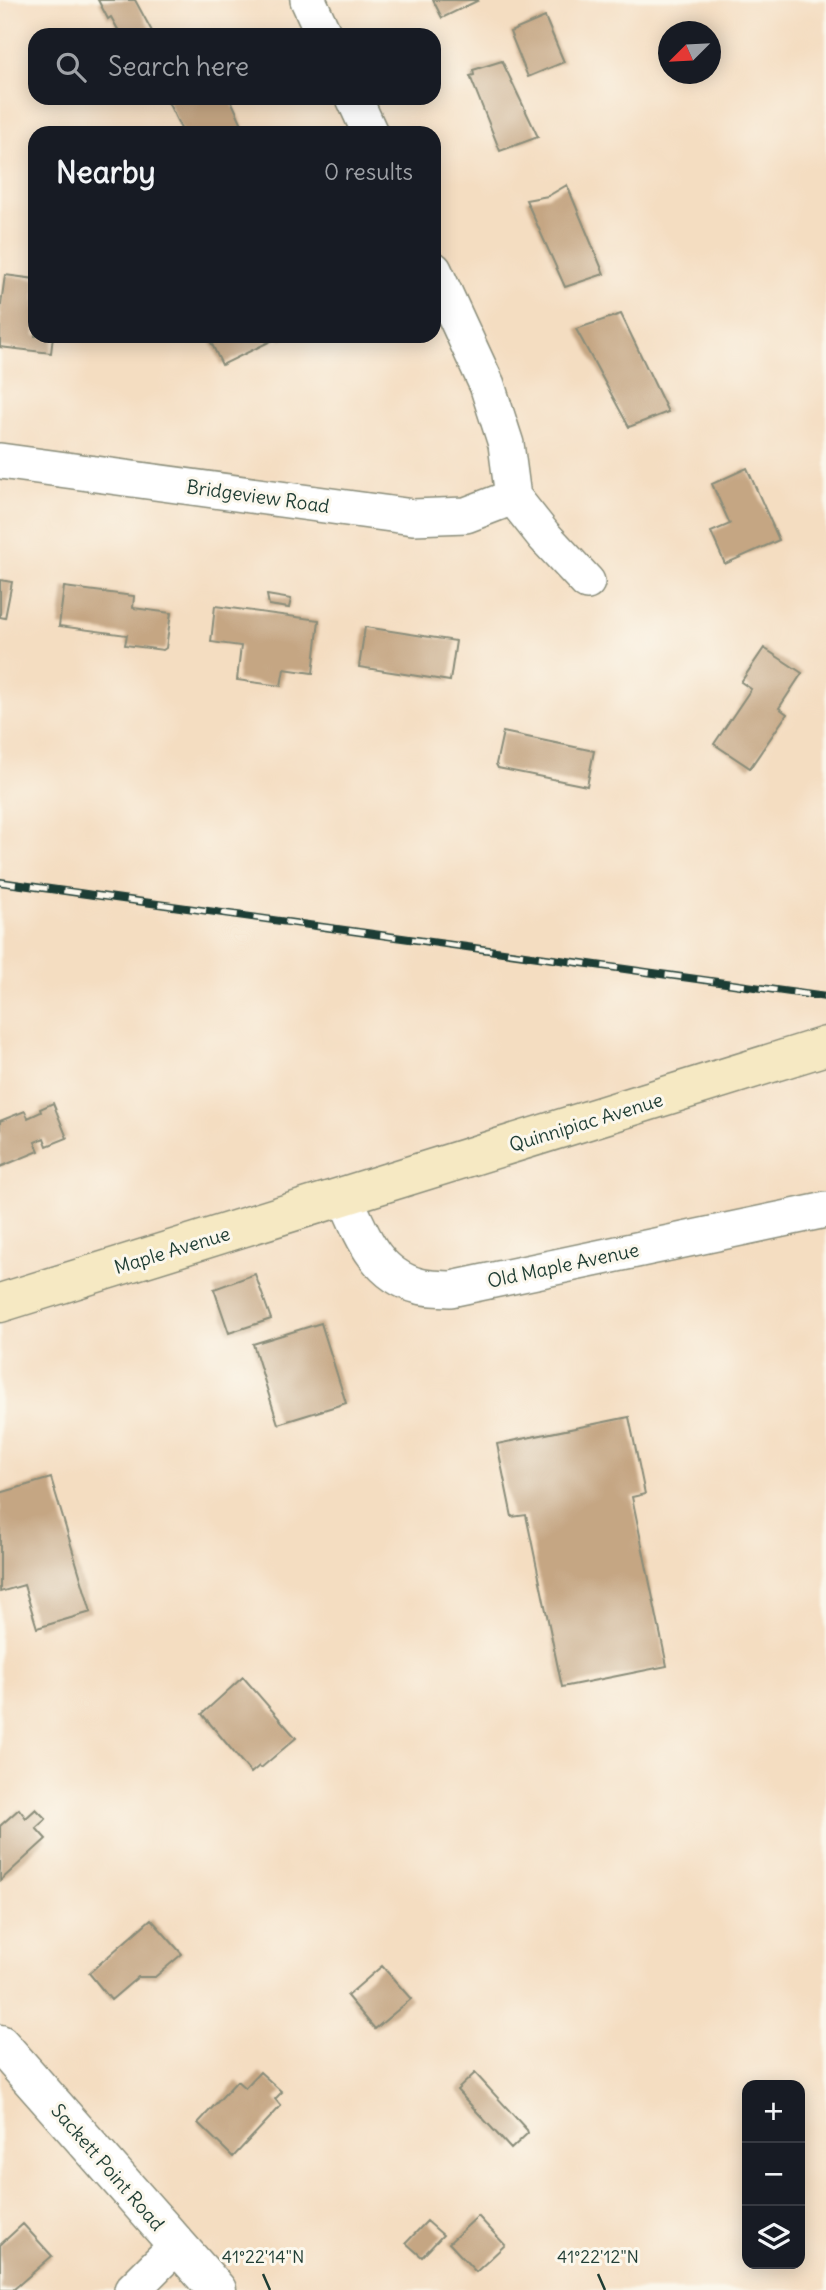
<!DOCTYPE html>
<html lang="en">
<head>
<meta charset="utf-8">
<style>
  body { margin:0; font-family:Delius,sans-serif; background:#242831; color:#f1f3f6 }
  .controls { position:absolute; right:21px; bottom:21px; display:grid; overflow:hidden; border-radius:14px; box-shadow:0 4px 18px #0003 }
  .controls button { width:63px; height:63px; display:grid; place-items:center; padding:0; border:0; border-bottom:2px solid #363941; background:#171b24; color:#f1f3f6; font:35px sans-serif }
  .compass { position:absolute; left:658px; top:21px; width:63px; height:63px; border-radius:50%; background:#171b24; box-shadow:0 4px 18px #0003; rotate:246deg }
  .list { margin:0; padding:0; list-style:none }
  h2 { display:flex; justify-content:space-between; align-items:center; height:91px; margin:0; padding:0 28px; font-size:30px }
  h2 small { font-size:23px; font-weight:400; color:#9ea1a6 }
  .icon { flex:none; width:38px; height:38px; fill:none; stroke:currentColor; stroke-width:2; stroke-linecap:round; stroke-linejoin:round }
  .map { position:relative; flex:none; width:826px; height:2290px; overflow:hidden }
  .search { position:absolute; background:#171b24; box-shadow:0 4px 18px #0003; left:28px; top:28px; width:413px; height:77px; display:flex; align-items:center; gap:18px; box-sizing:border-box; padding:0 24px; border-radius:21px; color:#9ea1a6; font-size:26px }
  .panel { position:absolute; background:#171b24; box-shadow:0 4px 18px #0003; left:28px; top:126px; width:413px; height:217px; border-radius:21px }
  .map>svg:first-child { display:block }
</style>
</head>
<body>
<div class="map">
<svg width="826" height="2290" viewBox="0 0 826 2290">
  <rect width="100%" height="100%" fill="#fbf7ec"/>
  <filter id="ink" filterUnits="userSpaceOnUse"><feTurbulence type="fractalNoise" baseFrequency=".0143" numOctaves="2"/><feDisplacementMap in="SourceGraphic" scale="14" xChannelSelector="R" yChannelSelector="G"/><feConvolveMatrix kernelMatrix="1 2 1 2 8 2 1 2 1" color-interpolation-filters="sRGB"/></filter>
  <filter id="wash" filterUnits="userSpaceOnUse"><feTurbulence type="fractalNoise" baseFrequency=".00686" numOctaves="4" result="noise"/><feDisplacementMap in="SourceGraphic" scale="28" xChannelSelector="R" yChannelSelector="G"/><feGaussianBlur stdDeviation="1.57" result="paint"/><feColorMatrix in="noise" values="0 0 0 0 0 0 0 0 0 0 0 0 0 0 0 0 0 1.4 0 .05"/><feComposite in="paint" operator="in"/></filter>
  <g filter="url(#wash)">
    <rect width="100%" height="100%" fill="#f4ddc1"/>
    <g id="blocks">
      <path fill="#c5a683" d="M98 0H135L154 35H121L111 17 108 19Z
        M433 0H479L442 18Z
        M545 17 564 62 528 77 510 32Z
        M502 61 538 137 500 151 470 76 474 75 473 70Z
        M166 98H230L246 133H183Z
        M567 185 604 274 565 287 526 200 548 196Z
        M5 275 35 279V336H53L51 353 0 347V312Z
        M621 314 668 412 629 427 576 329Z
        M208 336H291L281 341 279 337 222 365Z
        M747 468 779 540 725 564 711 532 730 524 712 484Z
        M0 580 12 582 5 618 0 617Z
        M64 587 134 596 133 608 171 613 166 648 163 650 125 645 127 635 59 626Z
        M267 595 291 599 289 608 269 605Z
        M215 606 319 620 313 673 284 669 281 686 237 680 241 646 211 642Z
        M365 627 456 641 450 681 359 667Z
        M764 648 802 673 779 708 787 714 750 768 714 744 751 689 741 682Z
        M503 732 594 751 587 786 498 768 496 764Z
        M53 1103 67 1138 47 1146 44 1138 35 1142 39 1151 0 1167V1121L25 1111 28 1118 41 1112 40 1109Z
        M255 1274 271 1319 229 1333 214 1289Z
        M321 1323 346 1403 278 1424 253 1344Z
        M629 1417 645 1494 632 1497 667 1666 562 1687 526 1515 512 1517 497 1444Z
        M51 1478 91 1612 37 1628 24 1585 0 1592V1493Z
        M243 1677 296 1738 261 1768 259 1766 251 1773 202 1714Z
        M19 1809 26 1818 36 1809 46 1819 36 1828 46 1839 0 1881V1826Z
        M151 1919 182 1954 155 1977H138L111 2000 89 1973Z
        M382 1966 411 1999 375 2029 347 1996Z
        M260 2072 282 2092 275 2099 281 2106 233 2157 198 2123 237 2081 245 2088Z
        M475 2073 527 2130 528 2133 511 2149 457 2090Z
        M478 2216 505 2245 476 2272 449 2243Z
        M427 2221 443 2235 422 2257 406 2243Z
        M23 2224 52 2256 13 2290H0V2245Z"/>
    </g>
  </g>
  <g filter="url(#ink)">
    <use href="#blocks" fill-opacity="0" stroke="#8a8d7a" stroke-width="2"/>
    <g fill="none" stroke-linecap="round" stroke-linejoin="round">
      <defs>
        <path id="minor" d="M308 0 324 35
          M354 98 370 133
          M434 270 487 385 506 444 513 497 544 536 587 582
          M0 461 413 517 466 515 513 497
          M345 1197C361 1233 375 1275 419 1286 429 1289 441 1288 451 1289L826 1210
          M132 2290 177 2245"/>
        <path id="tertiary" d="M0 2044 217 2290"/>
        <path id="secondary" d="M0 1303 826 1046"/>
      </defs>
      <use href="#minor" stroke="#8a8d7a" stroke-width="38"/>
      <use href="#tertiary" stroke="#8a8d7a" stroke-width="41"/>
      <use href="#secondary" stroke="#8a8d7a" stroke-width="41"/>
      <use href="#minor" stroke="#fff" stroke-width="35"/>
      <use href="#tertiary" stroke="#fff" stroke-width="38"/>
      <use href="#secondary" stroke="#f6e9c3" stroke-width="38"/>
      <defs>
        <path id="rail" d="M0 882 826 997"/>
      </defs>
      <use href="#rail" stroke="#1f3d34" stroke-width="8"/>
      <use href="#rail" stroke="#fbf7ec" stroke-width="5" stroke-dasharray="16" stroke-linecap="butt"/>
    </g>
  </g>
  <path fill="none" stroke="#1f3d34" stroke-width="2.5" d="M263 2274 270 2290M598 2274 605 2290"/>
  <g text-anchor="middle" stroke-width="6" stroke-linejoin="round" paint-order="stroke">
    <g font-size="19" fill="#1f3d34" stroke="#fbf7ec">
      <text transform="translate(258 496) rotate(8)" y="7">Bridgeview Road</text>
      <text transform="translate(586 1122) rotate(-17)" y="7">Quinnipiac Avenue</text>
      <text transform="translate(172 1250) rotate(-17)" y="7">Maple Avenue</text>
      <text transform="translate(563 1265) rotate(-12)" y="7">Old Maple Avenue</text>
      <text transform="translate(108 2167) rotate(49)" y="7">Sackett Point Road</text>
    </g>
  </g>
  <g font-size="18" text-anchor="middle" fill="#1f3d34" stroke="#fbf7ec" stroke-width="6" stroke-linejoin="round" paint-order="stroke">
    <text x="263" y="2263">41°22'14"N</text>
    <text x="598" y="2263">41°22'12"N</text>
  </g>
</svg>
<div class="controls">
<button>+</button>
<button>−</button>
<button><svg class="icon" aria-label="layers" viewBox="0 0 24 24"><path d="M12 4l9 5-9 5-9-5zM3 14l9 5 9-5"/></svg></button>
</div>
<svg class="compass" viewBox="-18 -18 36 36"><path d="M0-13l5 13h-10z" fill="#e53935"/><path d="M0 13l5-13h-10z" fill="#9ea1a6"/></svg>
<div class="search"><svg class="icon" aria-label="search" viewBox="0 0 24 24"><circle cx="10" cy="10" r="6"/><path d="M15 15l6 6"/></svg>Search here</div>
<section class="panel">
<h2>Nearby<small>0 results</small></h2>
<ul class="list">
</ul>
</section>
</div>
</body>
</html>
